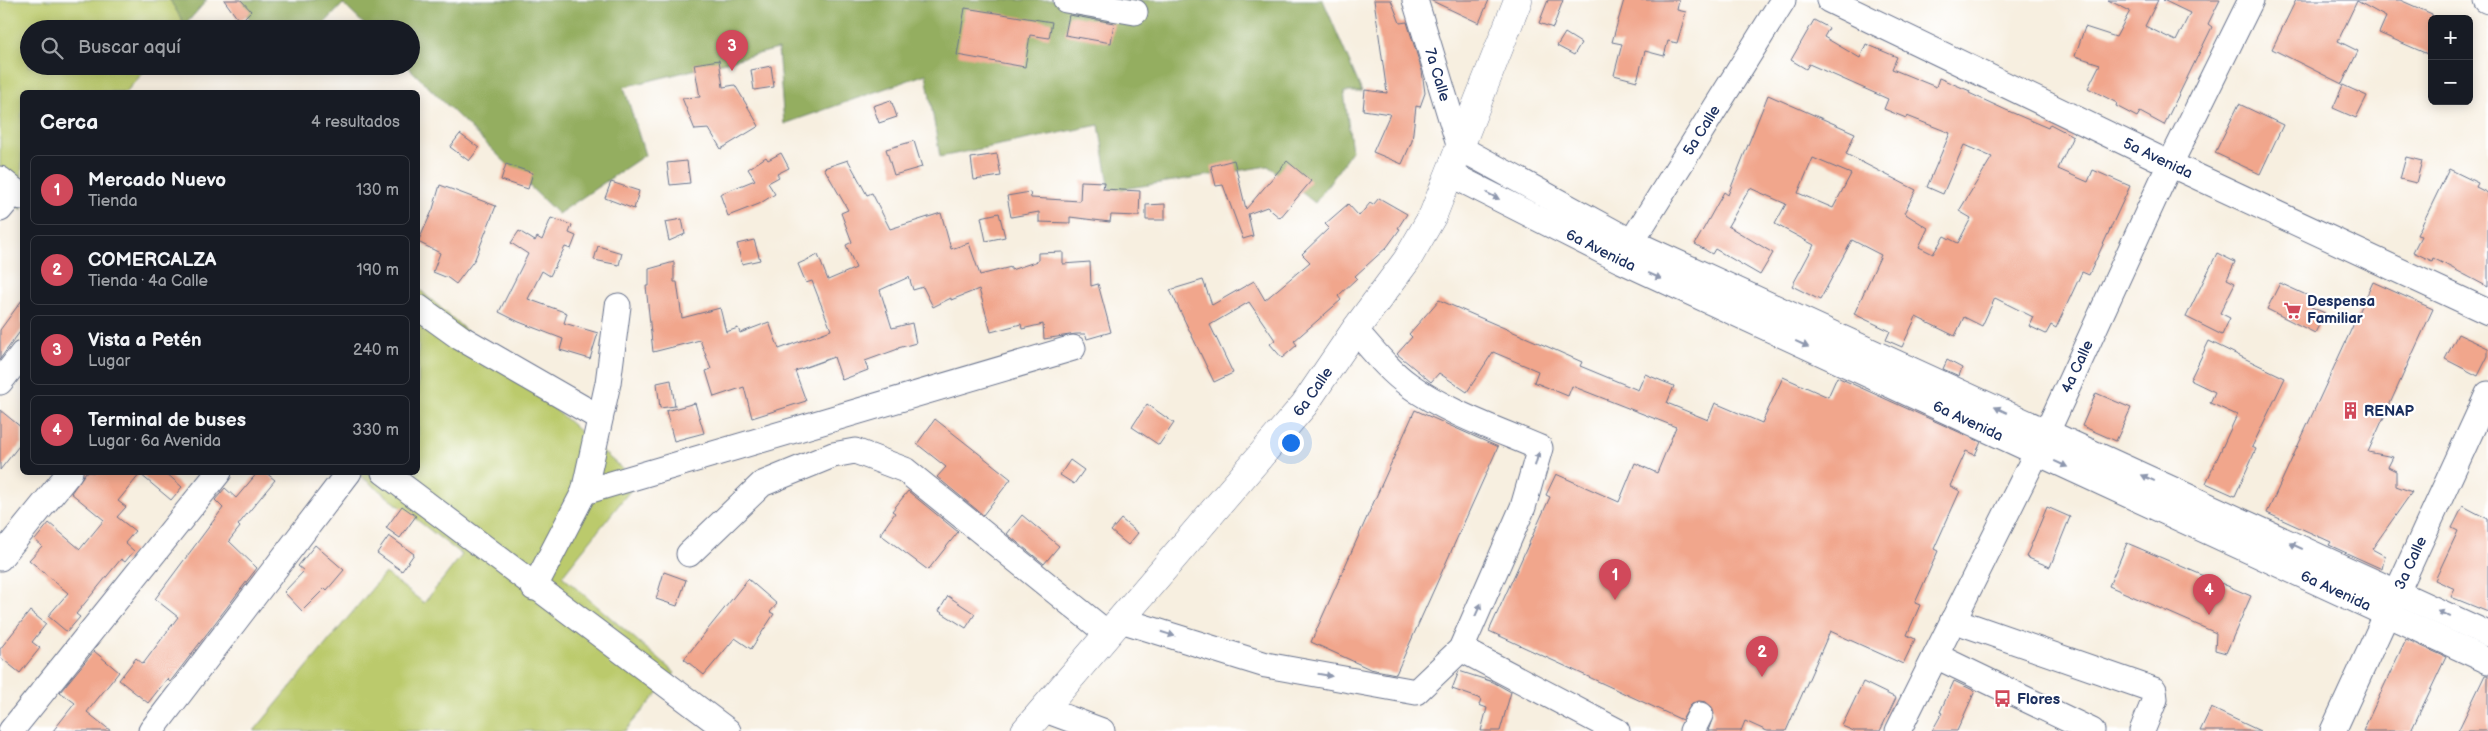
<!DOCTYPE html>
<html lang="es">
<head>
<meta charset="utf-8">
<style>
  body { margin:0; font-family:"Balsamiq Sans",sans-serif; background:#20242c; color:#f1f3f6 }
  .controls { position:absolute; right:15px; top:15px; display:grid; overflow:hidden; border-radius:8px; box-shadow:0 2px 12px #0003 }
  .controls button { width:45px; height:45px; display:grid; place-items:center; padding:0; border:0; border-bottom:1px solid #363941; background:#171b24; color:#f1f3f6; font:25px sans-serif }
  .you { position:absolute; left:1290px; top:442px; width:18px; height:18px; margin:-12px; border:4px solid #fff; border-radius:50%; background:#1a73e8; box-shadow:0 0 0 8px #1a73e833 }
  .badge { display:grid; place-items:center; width:32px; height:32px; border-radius:50%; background:#d1495b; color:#fff; font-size:16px; font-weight:700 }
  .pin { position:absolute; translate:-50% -41px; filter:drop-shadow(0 1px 2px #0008) }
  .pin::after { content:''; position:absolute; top:26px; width:18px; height:15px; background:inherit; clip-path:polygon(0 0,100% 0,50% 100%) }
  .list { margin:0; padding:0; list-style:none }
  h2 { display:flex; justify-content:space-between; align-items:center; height:65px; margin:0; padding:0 20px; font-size:21px }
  h2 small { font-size:16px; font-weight:400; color:#9ea1a6 }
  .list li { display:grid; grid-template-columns:32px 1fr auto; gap:15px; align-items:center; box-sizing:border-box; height:70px; margin:0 10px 10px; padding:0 10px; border:1px solid #363941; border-radius:8px }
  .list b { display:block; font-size:19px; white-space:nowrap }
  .list p { margin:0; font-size:16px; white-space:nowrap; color:#9ea1a6 }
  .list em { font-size:16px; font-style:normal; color:#9ea1a6 }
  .icon { flex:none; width:28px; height:28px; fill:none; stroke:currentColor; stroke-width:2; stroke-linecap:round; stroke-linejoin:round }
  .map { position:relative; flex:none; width:2488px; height:731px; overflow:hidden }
  .search { position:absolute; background:#171b24; box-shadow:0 2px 12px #0003; left:20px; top:20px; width:400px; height:55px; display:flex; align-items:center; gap:12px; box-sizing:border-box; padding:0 18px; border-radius:28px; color:#9ea1a6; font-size:19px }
  .panel { position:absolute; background:#171b24; box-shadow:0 2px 12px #0003; left:20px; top:90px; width:400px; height:385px; border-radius:8px }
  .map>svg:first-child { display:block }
</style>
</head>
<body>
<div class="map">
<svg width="2488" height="731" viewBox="0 0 2488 731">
  <rect width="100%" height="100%" fill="#fff"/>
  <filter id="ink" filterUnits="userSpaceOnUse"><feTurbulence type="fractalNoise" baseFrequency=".02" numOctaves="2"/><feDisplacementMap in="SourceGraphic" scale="10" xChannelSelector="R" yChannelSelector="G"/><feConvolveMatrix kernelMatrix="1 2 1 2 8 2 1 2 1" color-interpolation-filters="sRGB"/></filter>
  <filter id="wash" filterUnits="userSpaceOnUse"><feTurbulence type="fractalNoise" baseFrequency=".0096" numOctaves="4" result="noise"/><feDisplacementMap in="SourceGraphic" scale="20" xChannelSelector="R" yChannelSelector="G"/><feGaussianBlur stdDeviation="1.12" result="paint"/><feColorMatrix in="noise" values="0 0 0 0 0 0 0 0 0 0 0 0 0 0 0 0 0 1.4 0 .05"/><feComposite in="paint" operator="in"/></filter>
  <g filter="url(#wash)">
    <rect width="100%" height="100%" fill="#f7efe0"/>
    <path fill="#bbca6c" stroke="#6b7c65" d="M0 0H170L185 25 182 29H29V66H149L126 92H22V210L0 193Z
      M418 288 637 482 562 576 675 673 625 731H254L385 573 424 603 462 555 357 473 418 472Z"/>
    <path fill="#94ae60" stroke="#586e5f" d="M170 0H207L185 25Z
      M234 0H1323L1362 92H1344L1352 151 1315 203 1268 166 1110 191 1099 125 940 157 926 74 784 124 778 49 624 87 645 155 558 214 407 66H411V29H369L343 4 319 29H258Z"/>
    <g id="blocks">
      <path fill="#f1a68c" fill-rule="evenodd" d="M224 0H241L251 11 240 22Z
        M1374 0H1391L1400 23 1407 22 1422 71 1425 93 1420 107 1416 106 1412 141 1402 164 1373 152 1390 114 1363 110 1365 90 1387 93Z
        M1430 0H1489L1479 23Z
        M1548 0H1563L1553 28 1539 23Z
        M1624 0H1679L1677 10 1686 12 1677 43 1668 41 1664 56 1645 51 1637 81 1614 75 1622 44 1612 42Z
        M2108 0H2158L2145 26 2176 41 2190 13 2163 0H2220L2208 24 2212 27 2164 125 2140 112 2137 117 2116 106 2117 103 2088 88 2100 64 2075 56 2085 27 2116 37 2130 11Z
        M2296 0H2400L2432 14V56L2379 33 2386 17 2357 1 2338 41 2358 51 2342 84 2272 49Z
        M965 8 1052 22 1049 38 1030 35 1025 67 957 55Z
        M1069 15 1114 23 1111 43 1065 35Z
        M1814 20 1829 28 1824 37 1860 58 1866 44 1897 57 1892 69 1936 87 1939 78 1970 91 1969 93 2006 110 2048 128 2050 124 2073 136 2058 169 2088 182 2093 170 2130 186 2089 275 2082 272 2056 328 2051 325 2046 334 2029 326 2033 317 1995 298 1982 326 1964 317 1955 336 1916 317 1902 347 1886 340 1890 331 1854 314 1881 255 1852 240 1820 300 1792 286 1814 245 1775 224 1786 204 1750 188 1728 226 1773 253 1760 275 1715 249 1712 254 1695 244 1724 192 1728 195 1768 95 1855 133 1846 154 1916 190 1904 213 1928 228 1919 247 1933 254 1944 236 1958 243 1971 218 1959 211 1992 157 1964 145 1943 194 1927 187 1950 133 1907 116 1906 118 1884 109 1888 99 1809 64 1806 69 1791 60ZM1813 158 1851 174 1833 208 1798 193Z
        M1565 33 1581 43 1574 55 1557 46Z
        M719 60 723 87 735 85 759 126 721 149 709 129 695 130 682 98 700 97 694 64Z
        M771 66 774 87 754 90 751 70Z
        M2343 85 2367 96 2356 118 2333 108Z
        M891 100 897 117 879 123 873 106Z
        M2239 104 2283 125 2260 174 2215 153Z
        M460 134 479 148 469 161 450 147Z
        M914 141 922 167 894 175 886 149Z
        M781 153 789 168 777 174 779 177 768 183 775 194 759 204 728 216 720 194 755 180 748 169 766 157 768 160Z
        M997 154 1001 176 974 180 971 158Z
        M2406 157 2422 161 2416 183 2400 179Z
        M848 160 867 195 872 193 890 229 941 213 951 249 969 243 980 275 1011 267V270L1038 261V253L1063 252V264L1090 262 1091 286 1098 284 1111 332 1087 339 1085 334H1076L1044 339 1043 324 1022 329 1021 324 991 332 979 289 951 300V298L933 307 923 287 913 290 909 277 880 290 892 328 912 323 916 343 898 348V349L865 361 868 370 842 380 834 357 795 371 806 401 752 418 744 387 714 397 706 371 711 369 700 340 653 352 646 286H649V269L674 262V282H677L682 318 720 308 726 332 738 328 740 333 769 322 779 349 831 330 812 281 806 283 798 264 818 255 828 280 856 268 846 245 852 242 841 213 848 210 824 168Z
        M1234 160 1246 209 1287 161 1311 181 1280 218 1267 207 1248 214 1253 236 1243 239 1223 185 1216 186 1211 166Z
        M687 161 690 183 670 185 667 163Z
        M506 164 533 173 528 189 501 180Z
        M2449 169 2478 183 2476 187 2488 193V287L2433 258 2432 261 2413 252 2421 236 2417 235Z
        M1081 181 1104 182 1103 189 1140 191 1139 216 1111 215 1110 222 1070 217V223L1039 222V212L1011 217 1007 196 1030 192 1031 198 1080 201Z
        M611 182 639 191 634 209 605 198Z
        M440 185 496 206 475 259 456 284 448 278 433 272 440 253 418 242 433 209Z
        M1379 198 1407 214 1398 228 1400 229 1387 247 1355 276 1357 278 1338 296 1341 300 1294 341 1297 345 1282 358 1270 344 1275 340 1249 302 1210 325 1233 373 1214 382 1170 290 1203 280 1212 305 1254 281 1265 300 1310 262 1302 254 1329 228 1325 224 1348 204 1359 216 1370 203 1373 205Z
        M1165 204V220H1146V205Z
        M999 213 1005 237 986 241 981 217Z
        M551 218 572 225 569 233 576 236 571 249 565 247 550 276 542 271 528 299 567 313 564 323 598 333 590 359 560 350 563 339 519 322 499 312 528 254 511 243 519 231 535 241 537 237 542 240Z
        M682 219 685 234 669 241 665 222Z
        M754 240 760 260 742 264 737 244Z
        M598 246 622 253 619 265 594 260Z
        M2217 253 2235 262 2227 279 2235 283 2220 313 2230 318 2222 335 2186 317Z
        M2373 282 2433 309 2368 452 2393 457 2388 467 2396 471V486L2412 492 2372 549 2385 556 2382 569 2329 545 2331 542 2267 513Z
        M2280 283 2315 299 2311 307 2325 313 2315 333 2267 309Z
        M22 300V329L0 359V330Z
        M1439 300 1546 346 1582 362 1580 366 1638 390 1645 374 1674 386 1667 403 1708 420 1715 403 1762 423 1783 377 1828 397 1837 377 1981 442 1975 455 1966 451 1950 486 1960 491 1934 549 1938 551 1915 603 1920 605 1907 635 1915 639 1903 664 1830 631 1786 731H1767L1745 721 1741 731H1708L1714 714 1712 707 1706 702 1699 701 1692 703 1682 720 1489 631 1550 497 1546 495 1556 474 1619 502 1635 463 1657 473 1676 427 1572 386 1568 396 1534 382 1538 371 1493 352 1467 392 1439 373 1431 382 1397 354 1412 337 1409 334Z
        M2458 334 2488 348V356L2478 376 2445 359Z
        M2209 341 2285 378 2252 447 2256 449 2235 496 2206 483 2237 415 2210 403 2215 392 2190 380Z
        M1947 360 1962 368 1959 376 1943 369Z
        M671 380 675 406 660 408 657 383Z
        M2096 393 2131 408 2116 441 2082 426Z
        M695 403 704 433 674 441 666 411Z
        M1147 404 1174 423 1159 445 1132 427Z
        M0 410 22 428V442L0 470Z
        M1415 410 1498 447 1396 674 1370 669 1311 642Z
        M935 419 1011 479 983 515 937 477 946 467 917 444Z
        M1070 460 1084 470 1074 484 1060 475Z
        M86 472H165L182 487 171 500 140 474 118 501 126 507 117 517 135 531 125 543 134 551 125 562 121 559 76 614 80 617 67 632 48 616 68 593 29 560 42 546 35 540 49 523 80 549 104 520 71 493Z
        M258 472H265L275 480 238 525 240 527 229 541 257 568 170 682 167 679 148 703 119 680 136 658 143 664 178 617 155 599 223 508 215 500 225 488 236 498Z
        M908 491 958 532 928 570 880 534 895 513 892 511Z
        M402 506 416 516 400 538 386 528Z
        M2463 506 2488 519V612L2451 597 2455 589 2435 580 2458 531 2452 528Z
        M2047 507 2070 517 2050 567 2026 557Z
        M1022 515 1059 546 1044 564 1007 534Z
        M1121 519 1138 533 1128 545 1111 531Z
        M389 536 414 554 402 571 377 553Z
        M2127 543 2251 596 2226 653 2215 650 2216 633 2109 586Z
        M315 545 344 570 327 590 325 588 302 611 284 592 304 571 298 566Z
        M664 572 686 580 677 606 656 599Z
        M748 579 777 604 770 612 774 614 751 649 735 638 704 675 684 659Z
        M948 596 975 614 966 628 939 611Z
        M30 611 46 624 32 642 40 648 20 673 0 657V649Z
        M2406 639 2446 657 2411 731H2363Z
        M94 651 119 672 87 712 111 731H53L75 703 60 692Z
        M1459 671 1493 682 1511 692 1500 731H1481L1487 708 1479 705 1481 699 1452 689Z
        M2485 675H2488V731H2458Z
        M1954 681 1975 691 1957 731H1932L1942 713 1940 712Z
        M1863 682 1896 698 1880 731H1854L1842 726Z
        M2211 708 2260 731H2200Z"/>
    </g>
  </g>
  <g filter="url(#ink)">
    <use href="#blocks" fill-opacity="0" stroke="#68728c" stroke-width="1"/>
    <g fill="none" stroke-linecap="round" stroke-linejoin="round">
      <defs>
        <g id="minor">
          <path d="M1066 0 1135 12"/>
          <path id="s1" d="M1415 0 1460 148 1632 242 2488 634"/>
          <path id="s2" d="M1829 0 2170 164 2488 312"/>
          <path d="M2486 0 2488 1"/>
          <path id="s3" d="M1450 174 1620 260 2488 661"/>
          <path d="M0 179 22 197"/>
          <path d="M0 209 15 191"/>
          <path id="s4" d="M1624 254 1783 0"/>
          <path d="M418 307 461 338 600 418"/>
          <path d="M0 382 22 354"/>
          <path d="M384 472 728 731"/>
          <path d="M584 492 1073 348"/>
          <path d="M689 554 762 484 833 455 855 451 905 470 1108 634"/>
          <path d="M0 558 70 472"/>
          <path d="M534 588 584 492 608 383 618 306"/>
          <path d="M1121 620 1266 665 1416 692 1461 649 1523 507 1540 448C1496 429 1448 413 1409 385 1388 370 1372 349 1355 330"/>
          <path d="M1953 620 2154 690 2155 699 2142 731"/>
          <path d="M1461 649 1617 731"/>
          <path d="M1936 656 2092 731"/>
          <path d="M1043 709 1102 731"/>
          <path d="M11 731 219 472"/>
          <path d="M151 731 349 472"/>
          <path d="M1692 731 1700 715"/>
          <path id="s5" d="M1898 731 2047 432 2170 164 2251 0"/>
          <path id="s6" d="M2333 731 2488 394"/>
        </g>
        <g id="major">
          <path id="s7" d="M1025 731 1304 405 1355 330 1407 260 1433 215 1518 0"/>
        </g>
      </defs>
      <use href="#minor" stroke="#68728c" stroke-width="27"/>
      <use href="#major" stroke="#68728c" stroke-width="29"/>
      <use href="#minor" stroke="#fff" stroke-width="25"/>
      <use href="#major" stroke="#fff" stroke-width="28"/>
    </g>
    <defs><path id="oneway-solid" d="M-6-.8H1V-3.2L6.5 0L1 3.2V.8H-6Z" transform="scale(1.25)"/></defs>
    <g fill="#8d97ae">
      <use href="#oneway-solid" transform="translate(1493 196) rotate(27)"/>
      <use href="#oneway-solid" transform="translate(1655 276) rotate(25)"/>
      <use href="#oneway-solid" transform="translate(1802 344) rotate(25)"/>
      <use href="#oneway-solid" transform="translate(2001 410) rotate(-155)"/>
      <use href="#oneway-solid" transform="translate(1537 459) rotate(-74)"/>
      <use href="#oneway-solid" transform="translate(2061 464) rotate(25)"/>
      <use href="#oneway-solid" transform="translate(2148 478) rotate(-155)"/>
      <use href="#oneway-solid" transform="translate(2296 546) rotate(-155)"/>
      <use href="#oneway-solid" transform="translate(1478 610) rotate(-66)"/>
      <use href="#oneway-solid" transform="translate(2444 614) rotate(-156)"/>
      <use href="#oneway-solid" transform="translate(1168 634) rotate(17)"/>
      <use href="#oneway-solid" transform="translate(1325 675) rotate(10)"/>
    </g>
  </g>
  <defs>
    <symbol id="supermarket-bare" viewBox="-9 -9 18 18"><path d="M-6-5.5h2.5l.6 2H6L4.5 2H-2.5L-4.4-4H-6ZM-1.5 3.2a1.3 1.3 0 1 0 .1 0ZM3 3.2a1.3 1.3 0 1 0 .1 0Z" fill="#d1495b" stroke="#fff" stroke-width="2.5" paint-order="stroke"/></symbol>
    <symbol id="building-bare" viewBox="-9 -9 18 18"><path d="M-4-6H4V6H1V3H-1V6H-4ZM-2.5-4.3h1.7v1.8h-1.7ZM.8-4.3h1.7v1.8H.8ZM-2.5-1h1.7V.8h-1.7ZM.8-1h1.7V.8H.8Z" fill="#d1495b" stroke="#fff" stroke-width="2.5" paint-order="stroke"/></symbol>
    <symbol id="bus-bare" viewBox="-9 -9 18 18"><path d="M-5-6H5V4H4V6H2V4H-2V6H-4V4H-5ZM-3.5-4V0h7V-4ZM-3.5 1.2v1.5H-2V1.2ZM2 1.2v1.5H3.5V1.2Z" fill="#d1495b" stroke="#fff" stroke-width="2.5" paint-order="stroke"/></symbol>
  </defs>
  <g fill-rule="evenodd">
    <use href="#supermarket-bare" x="2280" y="298" width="25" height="25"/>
    <use href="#building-bare" x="2338" y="398" width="25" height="25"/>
    <use href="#bus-bare" x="1990" y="686" width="25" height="25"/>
  </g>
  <g text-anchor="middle" stroke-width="4.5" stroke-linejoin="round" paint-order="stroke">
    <g font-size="15" fill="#1b2f5e" stroke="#fff">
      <text dy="5" stroke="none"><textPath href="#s1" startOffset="78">7a Calle</textPath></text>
      <text dy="5" stroke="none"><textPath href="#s4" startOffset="146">5a Calle</textPath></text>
      <text dy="5" stroke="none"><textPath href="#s2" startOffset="365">5a Avenida</textPath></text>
      <text dy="5" stroke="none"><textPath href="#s3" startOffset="169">6a Avenida</textPath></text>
      <text dy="5" stroke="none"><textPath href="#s5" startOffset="406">4a Calle</textPath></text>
      <text dy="5" stroke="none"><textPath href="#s7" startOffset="445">6a Calle</textPath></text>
      <text dy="5" stroke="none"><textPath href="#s3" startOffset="574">6a Avenida</textPath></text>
      <text dy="5" stroke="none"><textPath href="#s6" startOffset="185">3a Calle</textPath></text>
      <text dy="5" stroke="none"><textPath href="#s3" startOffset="979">6a Avenida</textPath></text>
    </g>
    <g font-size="15" font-weight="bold" fill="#1b2f5e" stroke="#fff" text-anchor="start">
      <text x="2307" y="306">Despensa<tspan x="2307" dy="17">Familiar</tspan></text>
      <text x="2364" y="416">RENAP</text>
      <text x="2017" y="704">Flores</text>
    </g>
  </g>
</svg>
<div class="controls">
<button>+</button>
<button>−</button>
</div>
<div class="you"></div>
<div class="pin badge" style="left:1615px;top:600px">1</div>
<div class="pin badge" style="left:1762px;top:677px">2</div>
<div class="pin badge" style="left:732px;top:71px">3</div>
<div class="pin badge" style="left:2209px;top:615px">4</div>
<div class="search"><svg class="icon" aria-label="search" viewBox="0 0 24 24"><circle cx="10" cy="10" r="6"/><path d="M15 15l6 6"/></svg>Buscar aquí</div>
<section class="panel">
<h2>Cerca<small>4 resultados</small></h2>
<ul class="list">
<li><span class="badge">1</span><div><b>Mercado Nuevo</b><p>Tienda</p></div><em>130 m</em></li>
<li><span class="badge">2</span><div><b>COMERCALZA</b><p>Tienda · 4a Calle</p></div><em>190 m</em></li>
<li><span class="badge">3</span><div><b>Vista a Petén</b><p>Lugar</p></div><em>240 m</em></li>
<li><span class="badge">4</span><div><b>Terminal de buses</b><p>Lugar · 6a Avenida</p></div><em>330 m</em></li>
</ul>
</section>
</div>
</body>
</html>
